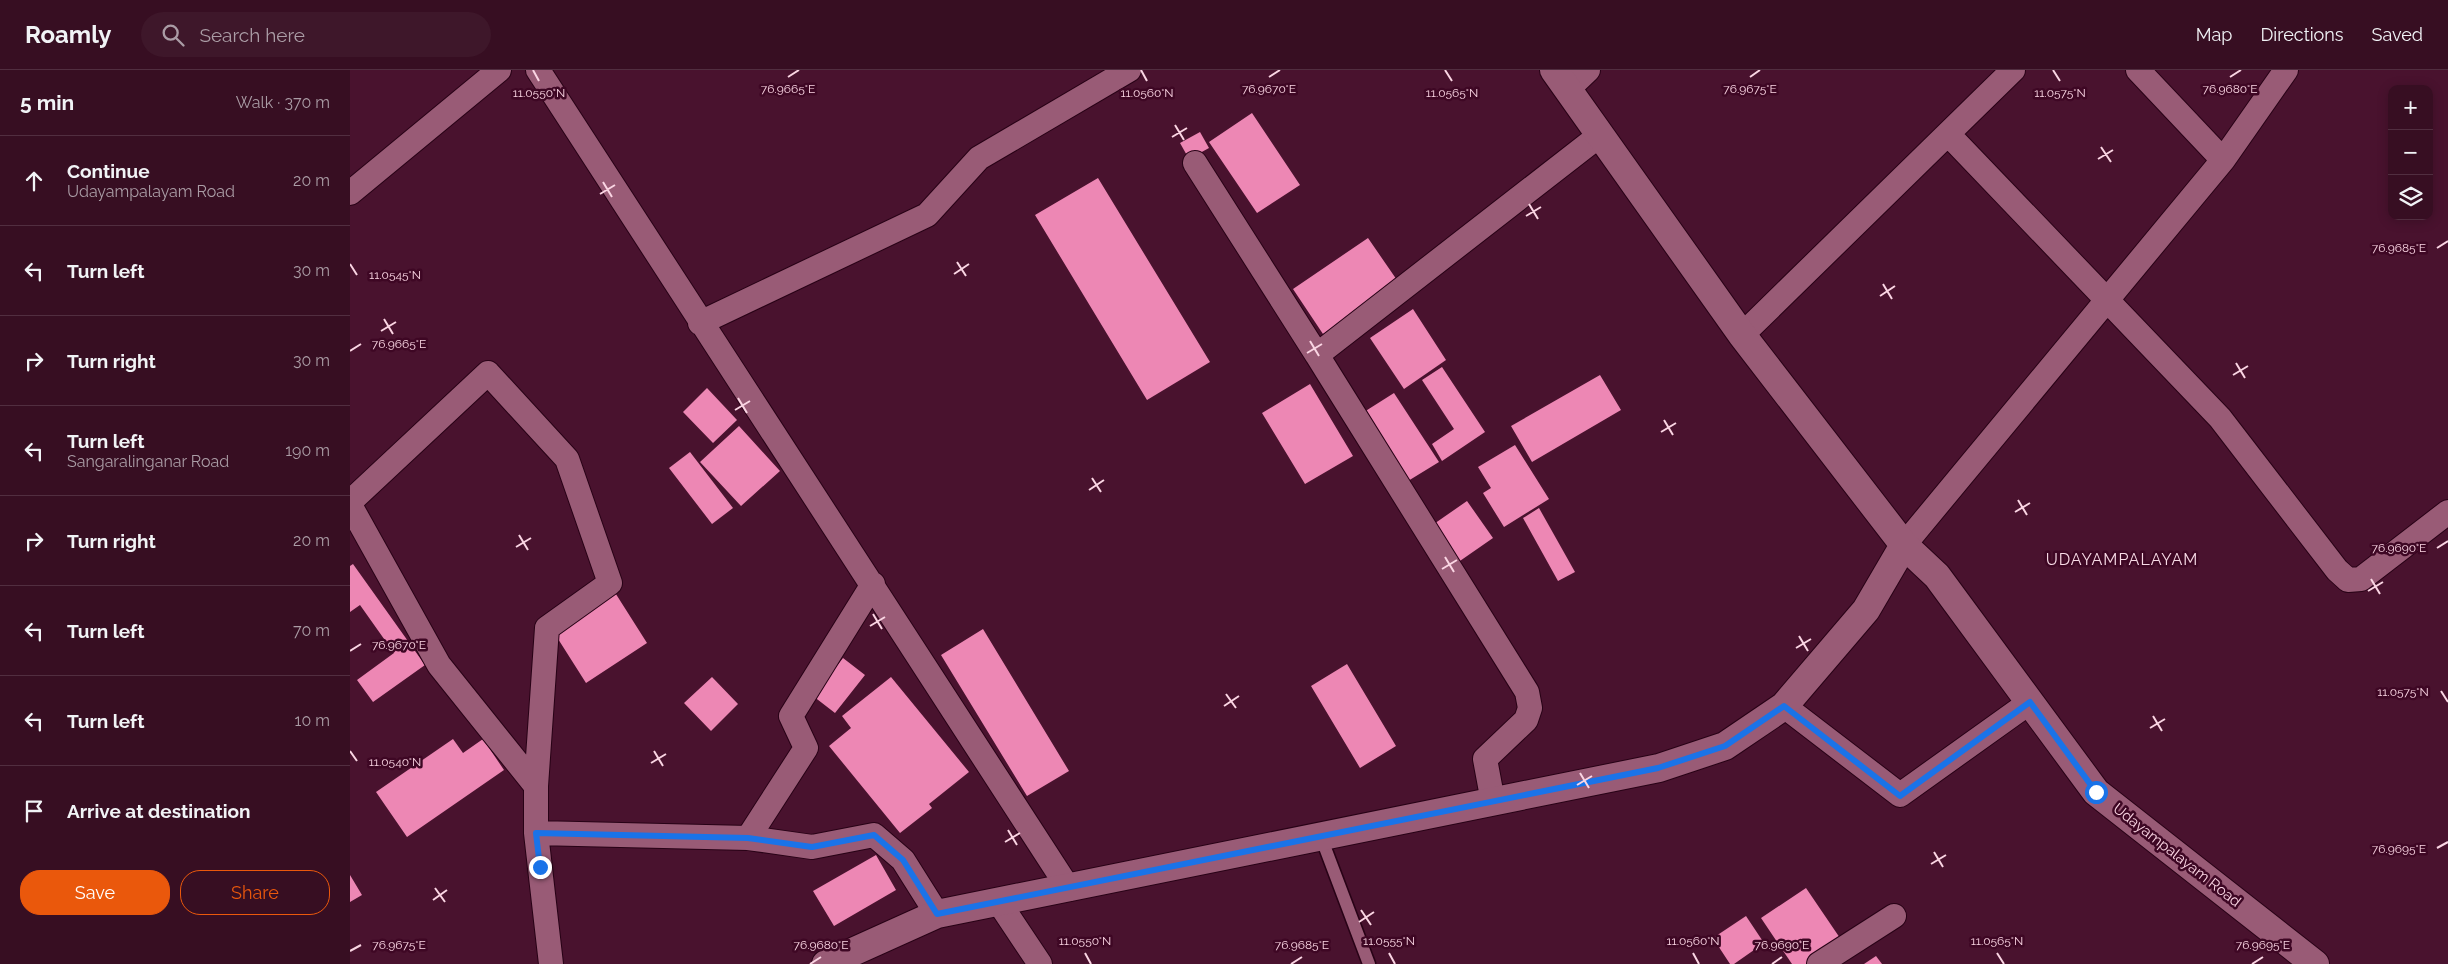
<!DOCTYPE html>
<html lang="en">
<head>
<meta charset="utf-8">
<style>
  body { margin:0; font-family:Raleway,sans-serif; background:#3e172a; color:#f1f3f6 }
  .controls { position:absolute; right:15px; top:15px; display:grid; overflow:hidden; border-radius:10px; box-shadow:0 2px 12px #0003 }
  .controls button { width:45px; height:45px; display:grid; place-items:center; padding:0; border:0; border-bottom:1px solid #512e40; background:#370e22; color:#f1f3f6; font:25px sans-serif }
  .stop { position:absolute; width:15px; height:15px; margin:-11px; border:4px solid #1a73e8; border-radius:50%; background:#fff }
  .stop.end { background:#1a73e8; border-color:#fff; box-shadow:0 1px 5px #0008 }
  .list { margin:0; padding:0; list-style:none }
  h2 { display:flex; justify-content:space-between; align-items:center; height:65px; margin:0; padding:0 20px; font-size:21px }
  h2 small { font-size:16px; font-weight:400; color:#aa9ca5 }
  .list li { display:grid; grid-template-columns:32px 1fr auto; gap:15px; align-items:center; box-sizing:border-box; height:90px; padding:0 20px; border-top:1px solid #512e40 }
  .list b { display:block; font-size:19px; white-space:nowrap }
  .list p { margin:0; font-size:16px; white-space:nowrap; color:#aa9ca5 }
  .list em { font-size:16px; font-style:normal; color:#aa9ca5 }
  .actions { display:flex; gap:10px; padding:15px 20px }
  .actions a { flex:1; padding:11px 0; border:1px solid #ea580c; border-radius:20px; text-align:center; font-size:18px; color:#ea580c }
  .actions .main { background:#ea580c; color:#fff }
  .icon { flex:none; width:28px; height:28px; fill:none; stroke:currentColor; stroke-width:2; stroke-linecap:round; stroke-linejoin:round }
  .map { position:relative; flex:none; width:2098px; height:894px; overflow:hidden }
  header { display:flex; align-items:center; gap:30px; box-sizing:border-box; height:70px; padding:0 25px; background:#370e22; border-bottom:1px solid #512e40 }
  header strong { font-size:24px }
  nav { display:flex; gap:28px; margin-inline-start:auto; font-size:18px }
  .search { width:350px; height:45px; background:#3e172a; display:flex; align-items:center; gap:12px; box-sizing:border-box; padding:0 18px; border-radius:28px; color:#aa9ca5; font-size:19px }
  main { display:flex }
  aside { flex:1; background:#370e22 }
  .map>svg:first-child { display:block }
</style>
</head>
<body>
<header>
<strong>Roamly</strong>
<div class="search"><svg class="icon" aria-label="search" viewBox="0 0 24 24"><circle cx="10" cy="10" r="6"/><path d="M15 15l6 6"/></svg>Search here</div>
<nav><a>Map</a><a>Directions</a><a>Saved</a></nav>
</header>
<main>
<aside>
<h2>5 min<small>Walk · 370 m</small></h2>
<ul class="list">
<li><svg class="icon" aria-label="ahead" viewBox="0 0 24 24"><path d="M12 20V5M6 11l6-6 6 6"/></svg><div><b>Continue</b><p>Udayampalayam Road</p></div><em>20 m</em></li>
<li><svg class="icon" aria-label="left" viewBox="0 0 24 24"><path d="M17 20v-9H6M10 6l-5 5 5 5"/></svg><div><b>Turn left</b></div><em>30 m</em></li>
<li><svg class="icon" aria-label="right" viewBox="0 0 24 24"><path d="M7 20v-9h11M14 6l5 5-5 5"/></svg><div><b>Turn right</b></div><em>30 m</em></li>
<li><svg class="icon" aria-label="left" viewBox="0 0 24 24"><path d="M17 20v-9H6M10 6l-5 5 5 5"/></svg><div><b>Turn left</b><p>Sangaralinganar Road</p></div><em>190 m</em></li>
<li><svg class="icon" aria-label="right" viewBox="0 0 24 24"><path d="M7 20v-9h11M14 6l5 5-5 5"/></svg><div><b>Turn right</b></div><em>20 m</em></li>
<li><svg class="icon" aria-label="left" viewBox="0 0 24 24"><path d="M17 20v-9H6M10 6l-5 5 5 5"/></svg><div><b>Turn left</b></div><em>70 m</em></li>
<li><svg class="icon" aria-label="left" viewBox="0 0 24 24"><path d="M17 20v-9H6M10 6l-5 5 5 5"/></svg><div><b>Turn left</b></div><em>10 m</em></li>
<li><svg class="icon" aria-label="arrive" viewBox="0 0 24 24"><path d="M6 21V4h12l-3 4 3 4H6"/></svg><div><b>Arrive at destination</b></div></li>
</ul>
<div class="actions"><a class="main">Save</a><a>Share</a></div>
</aside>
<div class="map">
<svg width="2098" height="894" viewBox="0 0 2098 894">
  <rect width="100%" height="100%" fill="#49122e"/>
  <path fill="#ed87b4" d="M902 43 950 115 907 143 859 72Z
    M850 62 859 78 839 89 830 73Z
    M748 108 860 292 797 330 685 145Z
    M1018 168 1049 213 973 264 943 219Z
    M1063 239 1096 290 1054 319 1020 268Z
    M1092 297 1135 362 1092 391 1082 374 1104 359 1072 310Z
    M1250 305 1271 340 1182 392 1161 356Z
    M960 314 1003 386 955 414 912 343Z
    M357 318 387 350 363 373 333 342Z
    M1044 323 1089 392 1058 411 1014 342Z
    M389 356 430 401 391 436 350 392Z
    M1165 375 1199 429 1154 457 1133 423 1141 418 1128 397Z
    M340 382 383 438 362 454 319 398Z
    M1117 431 1143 468 1107 493 1081 456Z
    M1189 438 1225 502 1208 511 1173 448Z
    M3 494 75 595 23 632 7 610 44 583 10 535 0 542V496Z
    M264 521 297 573 236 613 203 561Z
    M633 559 719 701 677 726 591 585Z
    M493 588 515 605 485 643 463 626Z
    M997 594 1046 676 1010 698 961 616Z
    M362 607 388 634 361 661 334 633Z
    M541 607 619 702 579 734 582 738 550 763 479 676 501 658 492 646Z
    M103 669 113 683 133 669 154 700 57 767 26 722Z
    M526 785 546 820 484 856 463 821Z
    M0 805 12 825 0 832Z
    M1456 818 1492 871 1458 894H1442L1411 848Z
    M1396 846 1414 873 1384 894H1380L1363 868Z
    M1526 886 1532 894H1514Z"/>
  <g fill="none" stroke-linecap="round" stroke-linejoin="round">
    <defs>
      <path id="lane" d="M971 767 1019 894"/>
      <path id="street" d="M188 0 719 819
        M1217 20 1238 0
        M1598 64 1870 348 1987 500 1998 510 2011 509 2098 442
        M1873 90 1936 0
        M845 93 967 285
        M0 123 149 0
        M350 253 577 145 629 88 779 0
        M1392 265 1663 0
        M0 432 138 303 217 389 260 513 197 558 186 716V763L201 894
        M0 435 89 595 186 716
        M1554 475 1873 90 1788 0
        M1434 636 1550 725 1680 632
        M1143 732 1135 689 1176 650 1180 638 1177 622 967 285 1250 65
        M186 763 398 768 462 777 524 765 553 790 587 844
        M398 768 456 678 441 646 523 514
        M648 831 690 894
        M1469 894 1544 846"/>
      <path id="secondary" d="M1204 0 1392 265 1554 475 1587 506 1746 722 1965 894
        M476 894 587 844 1309 698 1375 676 1434 636 1516 540 1554 475"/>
    </defs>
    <use href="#lane" stroke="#280216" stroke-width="15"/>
    <use href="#street" stroke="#280216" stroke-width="26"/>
    <use href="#secondary" stroke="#280216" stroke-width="30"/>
    <use href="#lane" stroke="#995b76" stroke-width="12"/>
    <use href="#street" stroke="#995b76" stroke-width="24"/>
    <use href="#secondary" stroke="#995b76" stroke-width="28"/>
  </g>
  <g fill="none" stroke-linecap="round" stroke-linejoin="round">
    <path stroke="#1a73e8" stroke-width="6" d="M190 797 186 763 398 768 462 777 524 765 553 790 587 844 1308 698 1375 676 1434 636 1550 726 1680 632 1746 722"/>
  </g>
  <path fill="none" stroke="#fad5e3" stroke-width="2" d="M183 0 189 11M791 0 797 11M1095 0 1102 11M1703 0 1710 11M438 7 449 0M919 7 930 0M1400 7 1410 0M1880 7 1891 0M825 55 834 70M822 67 837 58M1751 77 1761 92M1748 89 1763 80M253 112 262 127M250 124 265 115M1179 134 1188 149M1176 146 1191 137M2087 178 2098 171M607 192 616 206M0 194 7 205M604 204 619 194M1533 214 1542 229M1530 226 1545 216M34 249 43 264M31 261 46 252M960 271 969 286M0 281 11 274M957 283 972 274M1886 293 1895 308M1883 305 1898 296M388 328 397 343M385 340 400 331M1314 350 1323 365M1311 362 1326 353M742 408 751 422M739 420 754 410M1668 430 1677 445M1665 442 1680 433M169 465 178 480M166 477 181 468M2087 478 2098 471M1095 487 1104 502M1092 499 1107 490M2021 509 2030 524M2018 521 2033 512M523 544 532 559M520 556 535 547M1449 566 1458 581M1446 578 1461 569M0 581 11 574M2091 621 2098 632M876 624 886 638M874 636 889 626M1803 646 1812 661M1800 658 1815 649M0 681 7 691M304 681 313 696M301 693 316 684M1230 703 1239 718M1227 715 1242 706M658 760 667 775M655 772 670 763M2087 778 2098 772M1584 782 1593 797M1581 794 1596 785M85 818 95 832M83 830 97 820M1011 840 1021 855M1009 852 1024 842M0 881 11 875M735 883 741 894M1039 883 1045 894M1343 883 1349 894M1647 883 1654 894M460 894 471 887M941 894 952 887M1422 894 1432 887M1902 894 1913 887"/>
  <g text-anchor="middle" stroke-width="5" stroke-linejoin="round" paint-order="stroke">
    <g font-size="15" fill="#fad5e3" stroke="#3e0724">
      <text transform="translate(1827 785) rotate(38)" y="5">Udayampalayam Road</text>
    </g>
    <g font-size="16" letter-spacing="1" fill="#f8dbe6" stroke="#3e0724">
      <text x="1772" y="495">UDAYAMPALAYAM</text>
    </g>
  </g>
  <g font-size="12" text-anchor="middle" fill="#fad5e3" stroke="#3e0724" stroke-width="5" stroke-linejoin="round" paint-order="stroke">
    <text x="438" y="23">76.9665°E</text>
    <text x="919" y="23">76.9670°E</text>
    <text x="1400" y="23">76.9675°E</text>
    <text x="1880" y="23">76.9680°E</text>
    <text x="189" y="27">11.0550°N</text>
    <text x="797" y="27">11.0560°N</text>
    <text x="1102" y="27">11.0565°N</text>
    <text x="1710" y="27">11.0575°N</text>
    <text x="2049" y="182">76.9685°E</text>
    <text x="45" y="209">11.0545°N</text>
    <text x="49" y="278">76.9665°E</text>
    <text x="2049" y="482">76.9690°E</text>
    <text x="49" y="579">76.9670°E</text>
    <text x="2053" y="626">11.0575°N</text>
    <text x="45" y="696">11.0540°N</text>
    <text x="2049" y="783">76.9695°E</text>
    <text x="735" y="875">11.0550°N</text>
    <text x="1039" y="875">11.0555°N</text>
    <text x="1343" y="875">11.0560°N</text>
    <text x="1647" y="875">11.0565°N</text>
    <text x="49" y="879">76.9675°E</text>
    <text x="471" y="879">76.9680°E</text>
    <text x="952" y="879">76.9685°E</text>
    <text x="1432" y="879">76.9690°E</text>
    <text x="1913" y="879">76.9695°E</text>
  </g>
</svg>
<div class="controls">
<button>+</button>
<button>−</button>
<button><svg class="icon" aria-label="layers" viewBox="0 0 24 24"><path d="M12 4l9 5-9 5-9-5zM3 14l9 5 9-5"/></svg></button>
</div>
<div class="stop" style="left:1746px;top:722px"></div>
<div class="stop end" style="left:190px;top:797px"></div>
</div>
</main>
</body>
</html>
